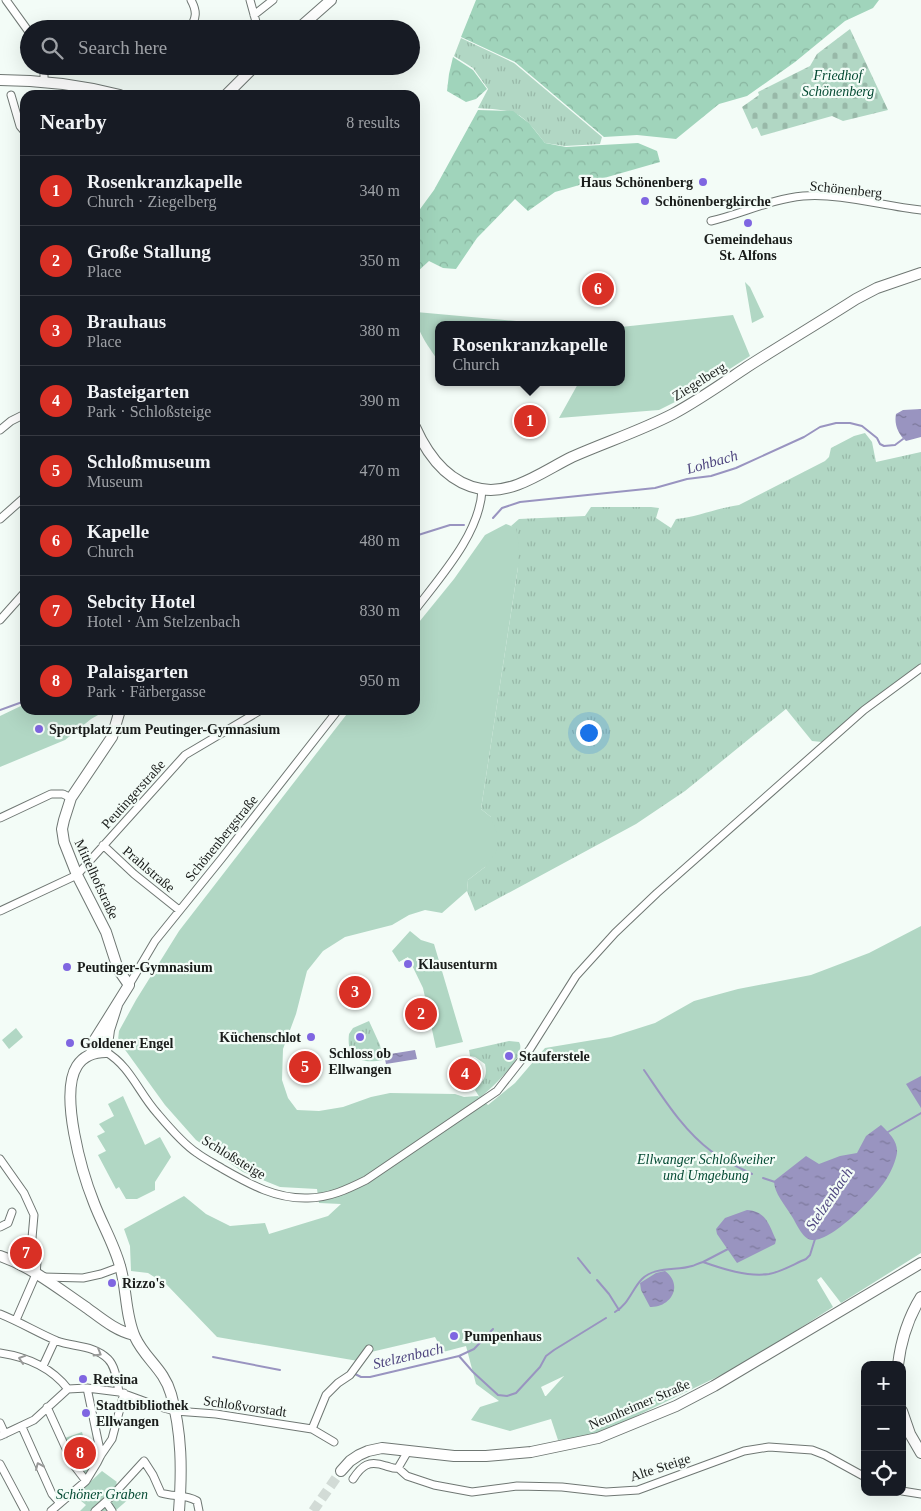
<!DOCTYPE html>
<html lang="en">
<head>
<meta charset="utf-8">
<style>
  body { margin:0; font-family:Georgia,serif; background:#242831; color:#f1f3f6 }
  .controls { position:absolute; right:15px; bottom:15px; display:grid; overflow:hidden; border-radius:10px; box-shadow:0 5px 20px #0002 }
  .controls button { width:45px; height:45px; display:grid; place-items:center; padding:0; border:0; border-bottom:1px solid #363941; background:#171b24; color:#f1f3f6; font:25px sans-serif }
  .you { position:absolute; left:588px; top:732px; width:18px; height:18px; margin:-12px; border:4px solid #fff; border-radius:50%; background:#1a73e8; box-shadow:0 0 0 8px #1a73e833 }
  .badge { display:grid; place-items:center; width:32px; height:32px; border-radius:50%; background:#d93025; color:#fff; font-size:16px; font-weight:700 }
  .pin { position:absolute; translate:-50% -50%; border:2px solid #fff; box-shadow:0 1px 5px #0006 }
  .popup { position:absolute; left:435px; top:321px; width:190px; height:65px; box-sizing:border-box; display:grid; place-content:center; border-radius:10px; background:#171b24; filter:drop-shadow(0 1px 4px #0005); font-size:16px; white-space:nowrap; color:#9ea1a6 }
  .popup b { font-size:19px; color:#f1f3f6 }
  .popup::after { content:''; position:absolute; left:50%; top:100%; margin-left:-10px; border:10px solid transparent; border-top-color:#171b24 }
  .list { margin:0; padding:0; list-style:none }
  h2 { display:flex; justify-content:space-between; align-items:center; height:65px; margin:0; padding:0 20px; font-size:21px }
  h2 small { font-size:16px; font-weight:400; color:#9ea1a6 }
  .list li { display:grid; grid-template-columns:32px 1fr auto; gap:15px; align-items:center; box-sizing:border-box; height:70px; padding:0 20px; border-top:1px solid #363941 }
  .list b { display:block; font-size:19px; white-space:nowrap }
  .list p { margin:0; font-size:16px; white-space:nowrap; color:#9ea1a6 }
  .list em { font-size:16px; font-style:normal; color:#9ea1a6 }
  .icon { flex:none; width:28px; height:28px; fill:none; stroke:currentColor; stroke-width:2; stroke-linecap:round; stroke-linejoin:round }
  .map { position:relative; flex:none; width:921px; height:1511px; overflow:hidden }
  .search { position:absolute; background:#171b24; box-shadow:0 5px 20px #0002; left:20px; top:20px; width:400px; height:55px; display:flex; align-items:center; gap:12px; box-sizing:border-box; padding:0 18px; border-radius:28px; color:#9ea1a6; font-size:19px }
  .panel { position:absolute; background:#171b24; box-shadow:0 5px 20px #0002; left:20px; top:90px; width:400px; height:625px; border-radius:15px }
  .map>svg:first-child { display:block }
</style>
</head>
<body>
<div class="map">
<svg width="921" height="1511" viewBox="0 0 921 1511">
  <defs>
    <pattern id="grass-tufts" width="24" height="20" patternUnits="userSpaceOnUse" patternTransform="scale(1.25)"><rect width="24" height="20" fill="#b1d7c4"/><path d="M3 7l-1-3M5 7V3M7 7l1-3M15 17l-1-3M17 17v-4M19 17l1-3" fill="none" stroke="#98b8a8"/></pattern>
    <pattern id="forest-crowns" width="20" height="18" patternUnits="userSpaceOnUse" patternTransform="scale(1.25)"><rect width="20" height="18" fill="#a0d4bb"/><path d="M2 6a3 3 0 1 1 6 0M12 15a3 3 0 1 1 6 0" fill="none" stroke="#89b6a0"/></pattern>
    <pattern id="cemetery-stones" width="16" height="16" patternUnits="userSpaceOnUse" patternTransform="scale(1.25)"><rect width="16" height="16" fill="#b1d7c4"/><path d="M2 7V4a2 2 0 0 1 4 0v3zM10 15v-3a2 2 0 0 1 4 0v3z" fill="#98b8a8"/></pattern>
    <pattern id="water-ripples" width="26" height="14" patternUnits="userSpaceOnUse" patternTransform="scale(1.25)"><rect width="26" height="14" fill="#9994c0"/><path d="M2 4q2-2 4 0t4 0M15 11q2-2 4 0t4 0" fill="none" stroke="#7c789b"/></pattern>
  </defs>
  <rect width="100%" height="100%" fill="#f3fcf7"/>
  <path fill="url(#grass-tufts)" d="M461 38 514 63 602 137 600 144 565 146 545 143C520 110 518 111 478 108L488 89 473 68 454 56Z
    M865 433 872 442 876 462 921 452V665L822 742 812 741 786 709 685 791 636 824 475 911 467 891 468 880 485 867 491 817 481 809 518 567 516 529 511 526 519 519 585 516 591 507H651L659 508 656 518 671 528 676 519C697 517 717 508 739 505L825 461 829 457 831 448 854 436Z
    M369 1021 380 1045 383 1060C361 1064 346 1059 349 1034L353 1028Z
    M509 1041 519 1042C528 1056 490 1089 480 1098L475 1090C483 1081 488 1077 485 1064L475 1057 470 1056 469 1050Z"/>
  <path fill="url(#forest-crowns)" d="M476 0H879L873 8 845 21 795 62 747 96 719 104 676 139 637 135 604 137 515 62 461 37Z
    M453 57 473 70 487 89 476 99 466 102 447 91 449 74Z
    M478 110 513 111 529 123 545 143 566 147 638 143 657 151 660 162 555 192 528 211 515 199 477 238 456 269 443 268 429 261 415 274V216L434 190Z"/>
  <path fill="url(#cemetery-stones)" d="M850 29 888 110 843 121 832 116 761 136 757 127 752 129 742 107 759 95 758 92 810 66 817 54Z"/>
  <path fill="#b1d7c4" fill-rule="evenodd" d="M745 282 750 287 764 317 752 323Z
    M416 312 560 325H439V362C430 348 414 329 416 312Z
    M733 315 750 356 689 395 659 410 559 418 579 382H621V327Z
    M506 524 516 528 519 546 518 567 481 809 491 817 496 831 497 851 485 867 468 880 467 891 442 913 425 910 409 915 392 925 345 937 323 951 307 971 296 1014 283 1049 282 1080 288 1098 297 1110 319 1111 343 1107 371 1097 390 1093 455 1094 464 1097 478 1096 488 1105 515 1083 545 1048 611 1037 655 1023 694 1001 738 989 811 975 869 953 921 926V1253L841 1303 821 1277 817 1280 833 1307 744 1364 597 1435 558 1440 551 1419 510 1431 471 1420 480 1407 499 1401 476 1384 466 1346 443 1352 435 1337 371 1352 364 1362 217 1337 167 1285 148 1273 131 1271 130 1246 124 1229 184 1196 206 1214 230 1226 265 1223 269 1234 328 1216 341 1204 319 1203 317 1189 280 1187 243 1172 196 1140 165 1105 118 1040 119 1031 136 1000 179 931 350 710H415V627L454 579 485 535ZM564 1376 546 1396H545L541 1387Z
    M25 704V710H107L91 719 65 740 0 767V716Z
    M410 931 421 940 434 944 463 1042 436 1048 423 988 408 957 399 962 392 951Z
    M16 1028 23 1037 9 1049 2 1040Z
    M451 1074a14 14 0 1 1 28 0a14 14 0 1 1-28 0Z
    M123 1096 145 1145 160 1137 171 1157 155 1182V1190L137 1199H126L119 1187 116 1189 98 1155 106 1151 97 1136 105 1132 99 1124 114 1116 108 1104Z
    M82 1432 92 1467 86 1478 65 1438Z
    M102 1471 117 1482 116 1483 131 1497 115 1511H80L86 1505 75 1496Z"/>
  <path fill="url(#water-ripples)" d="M921 409V437L906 441C898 434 894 424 896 414L903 410Z
    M415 1050 417 1059 386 1064 384 1055Z
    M921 1076V1108L906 1084Z
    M881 1125C889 1133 898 1141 897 1153 896 1160 891 1172 887 1178 877 1195 832 1242 812 1240 802 1239 796 1222 791 1215 785 1205 774 1193 774 1181L806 1156 819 1164 840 1156 857 1153 866 1136Z
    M747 1210C766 1211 769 1225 776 1240L775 1244 737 1263 717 1234 716 1229 725 1218Z
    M665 1271C684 1285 671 1308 650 1307L641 1290 640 1283 656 1273Z"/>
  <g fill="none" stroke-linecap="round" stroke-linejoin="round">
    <path stroke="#9994c0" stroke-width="2" d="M493 518 502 508 520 502 655 488 687 479 711 476 736 468 804 437 820 427 836 423H850L862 426 877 438 880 444 884 446 895 445 903 439
      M415 536 450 525H464
      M0 710 25 701
      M644 1070C664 1099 683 1130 711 1151 724 1161 738 1167 752 1174
      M888 1132 921 1113
      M763 1178 775 1182
      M578 1258 590 1273
      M703 1262 728 1249
      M597 1280 609 1294 619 1310
      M615 1312C629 1304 632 1289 642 1279 655 1266 677 1271 692 1266 695 1265 699 1263 703 1262 723 1269 747 1277 769 1274 781 1272 794 1264 806 1259L810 1255 815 1239
      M459 1356 474 1349 493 1329
      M213 1357 280 1370
      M353 1373 361 1377H370L459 1356 473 1372 498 1395 507 1396 516 1393 540 1367 546 1356 554 1350 606 1318"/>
    <path stroke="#d2dbd6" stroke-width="10" stroke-dasharray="10 5" stroke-linecap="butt" d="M313 1511 341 1471"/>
    <defs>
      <path id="street" d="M6 0 29 32
        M250 0 258 29
        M254 15 273 0
        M189 29C197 18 197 11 191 0
        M44 82V66
        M11 95 20 126 25 132
        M711 221C742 214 771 199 803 196 842 193 882 206 921 210
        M0 430 11 421 25 414
        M0 519 25 497
        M415 610C441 576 480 533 482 490
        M0 620 25 592
        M0 818 51 794H63L71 798
        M103 845 134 874 179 910
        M0 911 77 875 185 755 261 710
        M129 985 155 941 222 858 338 710
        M106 1052C130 1066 139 1093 157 1113 168 1126 183 1144 197 1153 205 1159 215 1164 223 1169 251 1185 276 1199 308 1198 329 1198 348 1189 366 1180L497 1091 530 1049 576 976 615 933 657 893 864 710 921 668
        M0 1159 24 1193 34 1215 32 1238 37 1262 36 1274 16 1320
        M0 1227 8 1223 12 1212
        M43 1277 83 1278 101 1274 120 1267
        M0 1314C20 1322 38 1333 57 1341 74 1347 94 1345 108 1359 116 1367 117 1382 119 1392
        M0 1353C27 1357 51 1367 68 1389
        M43 1366 55 1340
        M87 1388 101 1455
        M68 1389 87 1388 119 1392 160 1407 175 1411 216 1414 312 1429 334 1442
        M47 1407 73 1464 86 1481
        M0 1423 5 1434
        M22 1427 52 1494 60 1503
        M312 1429 326 1395 338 1383 350 1375 369 1349
        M0 1436 34 1420 68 1389
        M0 1464 25 1511
        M398 1468 408 1451
        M353 1479C362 1465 369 1460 386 1466 391 1467 393 1469 398 1468L407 1476 434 1485 472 1492 517 1486 562 1487 606 1492 638 1490 744 1451 769 1447 812 1450 825 1455 865 1477
        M902 1491 921 1494
        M106 1502 112 1511
        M51 1511 86 1481 97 1463 101 1455 112 1439 124 1393
        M95 1511 112 1496 144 1461 153 1475 161 1493C173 1497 185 1494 197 1501L199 1511"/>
      <path id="secondary" d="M298 29 331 0
        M0 80C41 80 80 85 120 95
        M226 95 255 66
        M415 427C428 456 448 483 481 489 513 495 545 470 572 457 606 442 640 431 673 414 699 400 723 383 747 367 783 344 820 322 856 299L877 288 921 273
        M117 1005 109 1030 106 1052C94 1052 84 1055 77 1066 59 1094 82 1173 94 1203 102 1224 114 1244 120 1266 127 1289 125 1315 135 1337 145 1359 164 1369 171 1394 182 1433 182 1471 179 1511
        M91 1054 94 1041 129 985 118 969 106 932 77 875 64 842 62 829 64 820 71 798 112 737 120 710
        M0 1256C32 1267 59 1289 87 1308 102 1319 116 1331 134 1335
        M898 1365C901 1340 908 1318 921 1297
        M902 1411 910 1434 921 1453
        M341 1471 350 1461 359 1455 368 1451 382 1448 454 1456H486L531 1452 598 1438 676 1406 714 1386 921 1263"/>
    </defs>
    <use href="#street" stroke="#6f7773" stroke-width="9"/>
    <use href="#secondary" stroke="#6f7773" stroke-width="12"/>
    <use href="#street" stroke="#fff" stroke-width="7"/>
    <use href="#secondary" stroke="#fff" stroke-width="10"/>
  </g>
  <defs><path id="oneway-chevron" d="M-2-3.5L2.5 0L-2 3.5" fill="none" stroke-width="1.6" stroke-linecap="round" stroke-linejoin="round" transform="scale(1.25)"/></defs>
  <g stroke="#989998">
    <use href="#oneway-chevron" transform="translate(98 1353) rotate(30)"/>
    <use href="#oneway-chevron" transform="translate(22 1359) rotate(-162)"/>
    <use href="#oneway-chevron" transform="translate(39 1466) rotate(-114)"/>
  </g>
  <g fill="#7f66e1" stroke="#f3fcf7" stroke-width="2">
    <circle cx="703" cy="182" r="5"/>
    <circle cx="645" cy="201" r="5"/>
    <circle cx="748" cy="223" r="5"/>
    <circle cx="39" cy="729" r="5"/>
    <circle cx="408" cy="964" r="5"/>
    <circle cx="67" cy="967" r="5"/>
    <circle cx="311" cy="1037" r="5"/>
    <circle cx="360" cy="1037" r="5"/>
    <circle cx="70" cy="1043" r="5"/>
    <circle cx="509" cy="1056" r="5"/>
    <circle cx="112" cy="1283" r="5"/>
    <circle cx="454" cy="1336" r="5"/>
    <circle cx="83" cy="1379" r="5"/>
    <circle cx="86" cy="1413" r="5"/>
  </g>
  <g text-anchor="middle" stroke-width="4.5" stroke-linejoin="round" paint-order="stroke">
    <g font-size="14" font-style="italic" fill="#044a33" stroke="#f3fcf7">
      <text x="838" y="80">Friedhof<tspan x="838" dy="16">Schönenberg</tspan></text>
      <text x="706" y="1164">Ellwanger Schloßweiher<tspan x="706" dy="16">und Umgebung</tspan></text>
      <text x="102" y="1499">Schöner Graben</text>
    </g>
    <g font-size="14" font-weight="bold" fill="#1a1d1b" stroke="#f3fcf7" text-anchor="start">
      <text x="693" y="187" text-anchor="end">Haus Schönenberg</text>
      <text x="655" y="206">Schönenbergkirche</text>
      <text x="748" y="244" text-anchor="middle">Gemeindehaus<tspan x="748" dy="16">St. Alfons</tspan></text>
      <text x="49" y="734">Sportplatz zum Peutinger-Gymnasium</text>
      <text x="418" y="969">Klausenturm</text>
      <text x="77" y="972">Peutinger-Gymnasium</text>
      <text x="301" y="1042" text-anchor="end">Küchenschlot</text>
      <text x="80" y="1048">Goldener Engel</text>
      <text x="360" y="1058" text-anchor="middle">Schloss ob<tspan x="360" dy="16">Ellwangen</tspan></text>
      <text x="519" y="1061">Stauferstele</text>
      <text x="122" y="1288">Rizzo's</text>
      <text x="464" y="1341">Pumpenhaus</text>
      <text x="93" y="1384">Retsina</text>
      <text x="96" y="1410">Stadtbibliothek<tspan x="96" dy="16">Ellwangen</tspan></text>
    </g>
    <g font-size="14" fill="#1a1d1b" stroke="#f3fcf7">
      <text transform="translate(846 189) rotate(6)" y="5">Schönenberg</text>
      <text transform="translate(699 381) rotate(-32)" y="5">Ziegelberg</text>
      <text transform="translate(133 794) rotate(-48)" y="5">Peutingerstraße</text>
      <text transform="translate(221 838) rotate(-51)" y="5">Schönenbergstraße</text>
      <text transform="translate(149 869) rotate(40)" y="5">Prahlstraße</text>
      <text transform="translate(97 879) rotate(65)" y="5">Mittelhofstraße</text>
      <text transform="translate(234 1157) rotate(31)" y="5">Schloßsteige</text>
      <text transform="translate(639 1404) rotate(-23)" y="5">Neunheimer Straße</text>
      <text transform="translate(245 1406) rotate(8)" y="5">Schloßvorstadt</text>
      <text transform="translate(660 1467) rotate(-18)" y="5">Alte Steige</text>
    </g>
    <g font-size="15" font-style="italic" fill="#4e457f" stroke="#f3fcf7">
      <text transform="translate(712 462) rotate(-16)" y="5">Lohbach</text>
      <text transform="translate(829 1199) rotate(-56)" y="5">Stelzenbach</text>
      <text transform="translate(408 1356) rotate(-13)" y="5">Stelzenbach</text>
    </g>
  </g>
</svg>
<div class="controls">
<button>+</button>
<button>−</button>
<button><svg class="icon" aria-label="locate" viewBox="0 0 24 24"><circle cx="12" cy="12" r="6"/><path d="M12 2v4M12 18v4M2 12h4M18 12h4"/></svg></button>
</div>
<div class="you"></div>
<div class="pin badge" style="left:530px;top:421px">1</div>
<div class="popup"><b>Rosenkranzkapelle</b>Church</div>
<div class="pin badge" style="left:421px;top:1014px">2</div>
<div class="pin badge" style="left:355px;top:992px">3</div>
<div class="pin badge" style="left:465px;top:1074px">4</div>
<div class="pin badge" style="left:305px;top:1067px">5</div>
<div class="pin badge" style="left:598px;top:289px">6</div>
<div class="pin badge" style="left:26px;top:1253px">7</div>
<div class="pin badge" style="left:80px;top:1453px">8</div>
<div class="search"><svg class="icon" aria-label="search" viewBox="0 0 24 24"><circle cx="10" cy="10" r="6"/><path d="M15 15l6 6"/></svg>Search here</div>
<section class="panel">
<h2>Nearby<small>8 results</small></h2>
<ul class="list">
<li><span class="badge">1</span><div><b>Rosenkranzkapelle</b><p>Church · Ziegelberg</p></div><em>340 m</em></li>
<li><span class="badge">2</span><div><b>Große Stallung</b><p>Place</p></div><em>350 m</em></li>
<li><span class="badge">3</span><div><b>Brauhaus</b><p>Place</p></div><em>380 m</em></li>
<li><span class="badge">4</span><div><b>Basteigarten</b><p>Park · Schloßsteige</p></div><em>390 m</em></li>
<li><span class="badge">5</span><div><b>Schloßmuseum</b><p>Museum</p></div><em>470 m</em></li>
<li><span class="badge">6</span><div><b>Kapelle</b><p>Church</p></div><em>480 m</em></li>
<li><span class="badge">7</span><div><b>Sebcity Hotel</b><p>Hotel · Am Stelzenbach</p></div><em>830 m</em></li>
<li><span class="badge">8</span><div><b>Palaisgarten</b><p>Park · Färbergasse</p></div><em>950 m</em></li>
</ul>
</section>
</div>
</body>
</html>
